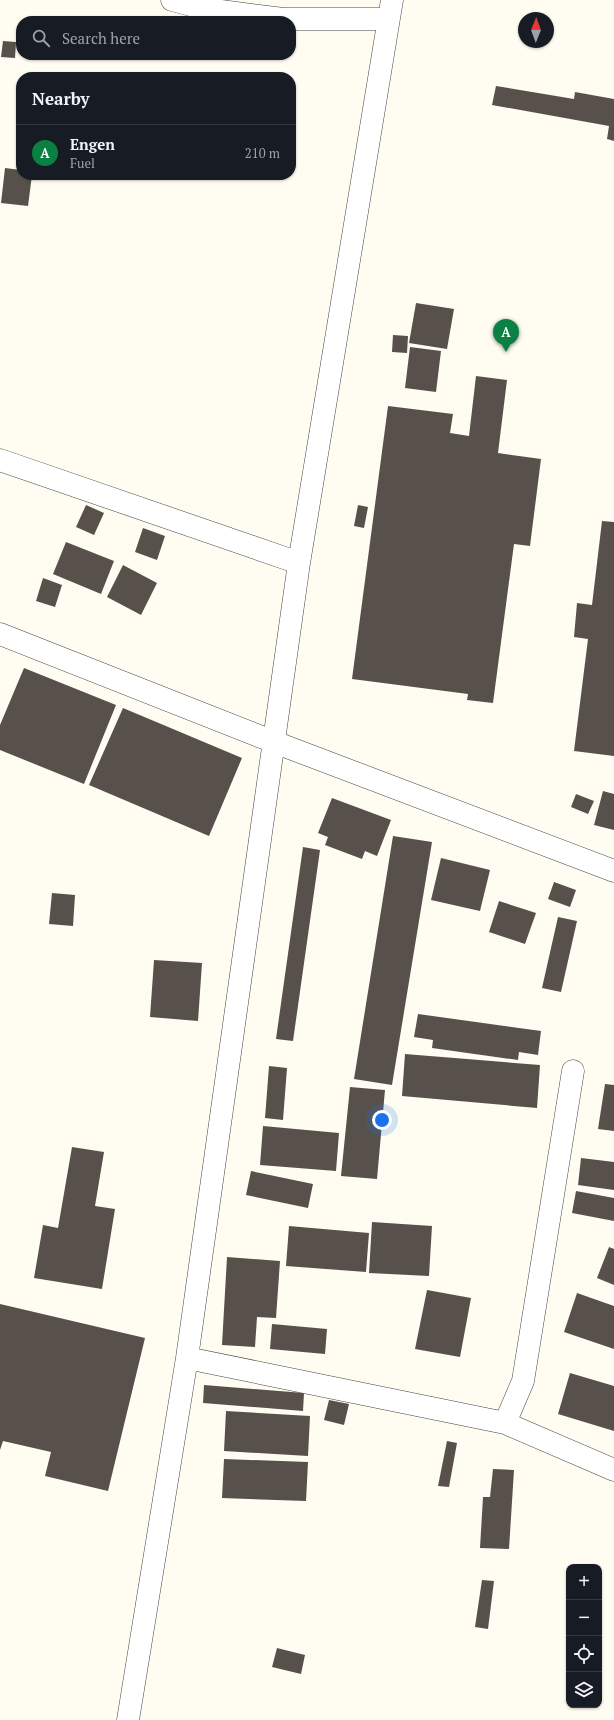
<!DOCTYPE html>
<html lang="en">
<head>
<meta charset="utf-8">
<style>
  body { margin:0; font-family:"PT Serif",serif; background:#20242c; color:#f1f3f6 }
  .controls { position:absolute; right:12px; bottom:12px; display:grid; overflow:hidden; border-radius:8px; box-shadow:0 1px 3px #0004 }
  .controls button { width:36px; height:36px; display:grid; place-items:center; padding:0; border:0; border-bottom:1px solid #363941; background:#171b24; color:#f1f3f6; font:20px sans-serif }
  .compass { position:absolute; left:518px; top:12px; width:36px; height:36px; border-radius:50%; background:#171b24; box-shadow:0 1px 3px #0004; rotate:1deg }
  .you { position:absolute; left:382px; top:1120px; width:14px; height:14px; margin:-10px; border:3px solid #fff; border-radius:50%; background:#1a73e8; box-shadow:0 0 0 6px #1a73e833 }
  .badge { display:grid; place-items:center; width:26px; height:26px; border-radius:50%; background:#0b8043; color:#fff; font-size:13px; font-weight:700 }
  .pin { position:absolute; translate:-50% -33px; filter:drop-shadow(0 1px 2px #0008) }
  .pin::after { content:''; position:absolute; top:21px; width:14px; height:12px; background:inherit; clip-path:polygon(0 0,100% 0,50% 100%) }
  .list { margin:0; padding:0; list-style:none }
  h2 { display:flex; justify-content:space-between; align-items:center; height:52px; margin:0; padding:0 16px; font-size:17px }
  h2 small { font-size:13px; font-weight:400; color:#9ea1a6 }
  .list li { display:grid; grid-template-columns:26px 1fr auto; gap:12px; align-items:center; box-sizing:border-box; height:56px; padding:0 16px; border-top:1px solid #363941 }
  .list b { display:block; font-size:15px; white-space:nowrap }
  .list p { margin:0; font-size:13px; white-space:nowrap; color:#9ea1a6 }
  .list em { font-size:13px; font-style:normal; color:#9ea1a6 }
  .icon { flex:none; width:22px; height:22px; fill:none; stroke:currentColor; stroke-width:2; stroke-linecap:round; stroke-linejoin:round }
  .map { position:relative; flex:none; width:614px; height:1720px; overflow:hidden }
  .search { position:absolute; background:#171b24; box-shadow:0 1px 3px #0004; left:16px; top:16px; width:280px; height:44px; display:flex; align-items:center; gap:10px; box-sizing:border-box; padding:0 14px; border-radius:16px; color:#9ea1a6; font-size:15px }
  .panel { position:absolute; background:#171b24; box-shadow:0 1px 3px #0004; left:16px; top:72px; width:280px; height:108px; border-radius:16px }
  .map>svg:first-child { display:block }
</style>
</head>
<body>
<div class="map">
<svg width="614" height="1720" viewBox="0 0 614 1720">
  <rect width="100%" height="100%" fill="#fffdf1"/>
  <path fill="#58514b" d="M3 41 16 42 15 58 1 57Z
    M26 55H41V60L26 59Z
    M496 86 574 99 575 92 614 99V141L607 139 609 126 492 105Z
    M5 168 21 170V175H32L28 206 1 203Z
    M416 303 454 309 447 349 409 343Z
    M393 335 408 336 407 353 392 352Z
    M410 347 441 351 436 392 405 388Z
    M476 376 507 380 498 453 541 459 530 546 514 544 493 703 467 700 468 694 352 679 388 406 453 414 450 433 469 436Z
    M86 505 104 513 94 535 76 527Z
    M358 505 368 507 364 528 354 526Z
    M602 521 614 522V756L574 751 588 639 574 637 577 603 592 605Z
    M143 528 165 536 157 560 135 552Z
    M66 542 114 561 101 594 53 574Z
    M123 565 157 583 141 615 107 597Z
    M43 578 62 585 55 607 36 601Z
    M24 668 116 705 84 784 0 750V725Z
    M123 708 242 758 209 836 89 785Z
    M603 791 614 794V830L594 825Z
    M576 794 594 801 588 814 571 807Z
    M332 798 391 820 377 856 365 851 362 859 325 845 328 837 318 833Z
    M393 836 432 842 392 1085 354 1079Z
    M303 847 320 850 293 1041 276 1039Z
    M441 858 490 870 480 911 431 900Z
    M554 882 576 890 570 907 548 899Z
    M52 893 75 895 73 926 49 924Z
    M499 901 536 913 525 944 489 932Z
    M558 917 577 921 561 992 542 988Z
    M154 960 202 963 198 1021 150 1017Z
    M418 1014 541 1031 538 1055 519 1052 518 1060 432 1048 433 1040 414 1037Z
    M405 1054 540 1065 537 1108 402 1096Z
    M269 1066 287 1068 283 1120 265 1118Z
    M605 1084 614 1085V1131L598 1129Z
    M350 1087 385 1090 377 1179 341 1176Z
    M263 1126 339 1133 336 1171 260 1165Z
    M72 1147 104 1152 95 1206 115 1209 102 1289 34 1278 43 1225 58 1228Z
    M581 1158 614 1162V1190L578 1185Z
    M251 1171 313 1184 308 1208 246 1195Z
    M576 1191 614 1198V1221L572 1213Z
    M372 1222 432 1226 429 1276 369 1273Z
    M289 1226 369 1233 366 1272 286 1266Z
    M609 1247 614 1249V1285L597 1278Z
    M227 1257 280 1261 276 1318 257 1317 255 1347 222 1345Z
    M427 1290 471 1298 460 1357 415 1349Z
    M577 1293 614 1306V1349L564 1332Z
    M0 1304 145 1338 108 1491 45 1476 51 1452 3 1441 0 1450Z
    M272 1324 327 1329 325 1354 270 1349Z
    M570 1373 614 1386V1431L558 1414Z
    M204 1385 304 1393 303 1411 203 1403Z
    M329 1400 349 1404 344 1425 324 1420Z
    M226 1411 310 1416 308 1456 224 1451Z
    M447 1441 457 1443 449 1487 438 1486Z
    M224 1459 308 1462 306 1501 222 1498Z
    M493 1469 514 1470 509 1549 480 1548 483 1497H490Z
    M482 1580 494 1581 488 1629 475 1627Z
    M277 1648 305 1655 301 1674 272 1667Z"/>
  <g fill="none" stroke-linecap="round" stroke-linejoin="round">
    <defs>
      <path id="street" d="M172 0 206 9 283 19H388
        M0 460 299 563
        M0 634 274 742 614 871
        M187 1358 505 1423 523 1381 573 1071
        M505 1423 614 1470
        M128 1720 187 1358 299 563 392 0"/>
    </defs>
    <use href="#street" stroke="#424242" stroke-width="23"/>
    <use href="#street" stroke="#fff" stroke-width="22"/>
  </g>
</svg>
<div class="controls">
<button>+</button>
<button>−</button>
<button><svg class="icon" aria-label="locate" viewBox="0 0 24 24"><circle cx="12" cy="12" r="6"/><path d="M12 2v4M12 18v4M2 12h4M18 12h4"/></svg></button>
<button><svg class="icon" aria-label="layers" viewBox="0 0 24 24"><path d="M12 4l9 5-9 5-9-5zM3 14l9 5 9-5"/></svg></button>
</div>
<svg class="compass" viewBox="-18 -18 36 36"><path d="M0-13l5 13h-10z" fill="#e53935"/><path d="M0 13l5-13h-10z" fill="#9ea1a6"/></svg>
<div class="you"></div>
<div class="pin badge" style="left:506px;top:352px">A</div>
<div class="search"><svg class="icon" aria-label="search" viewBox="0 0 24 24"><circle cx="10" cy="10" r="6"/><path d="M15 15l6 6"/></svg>Search here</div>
<section class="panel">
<h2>Nearby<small></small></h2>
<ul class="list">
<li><span class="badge">A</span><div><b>Engen</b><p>Fuel</p></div><em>210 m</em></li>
</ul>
</section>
</div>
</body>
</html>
